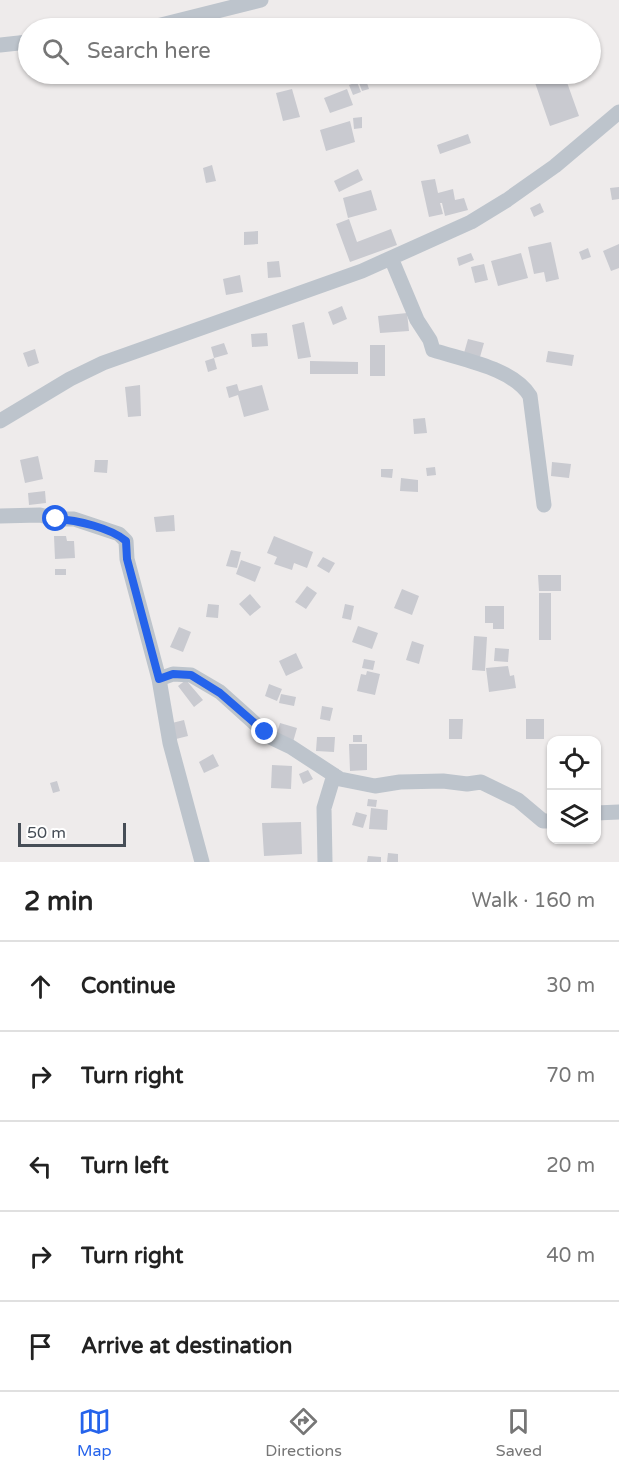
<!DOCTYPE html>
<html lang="en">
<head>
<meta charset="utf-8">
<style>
  body { margin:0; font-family:"Varela Round",sans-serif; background:#f6f6f6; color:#222 }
  .controls { position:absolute; right:18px; bottom:18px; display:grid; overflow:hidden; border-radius:12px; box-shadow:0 2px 4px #0004 }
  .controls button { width:54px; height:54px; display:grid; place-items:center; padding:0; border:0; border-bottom:2px solid #e0e0e0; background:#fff; color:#222; font:30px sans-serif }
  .scale { position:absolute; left:18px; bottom:15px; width:108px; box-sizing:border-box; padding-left:6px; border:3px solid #464d56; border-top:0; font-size:16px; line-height:21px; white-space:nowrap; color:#464d56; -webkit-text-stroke:4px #fff; paint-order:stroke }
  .stop { position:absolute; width:18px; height:18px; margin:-14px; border:4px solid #2563eb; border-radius:50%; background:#fff }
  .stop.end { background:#2563eb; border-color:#fff; box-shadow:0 2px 6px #0008 }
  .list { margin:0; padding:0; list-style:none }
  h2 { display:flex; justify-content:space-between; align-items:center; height:78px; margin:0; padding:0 24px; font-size:26px }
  h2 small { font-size:20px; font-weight:400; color:#767676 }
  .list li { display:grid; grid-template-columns:39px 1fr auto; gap:18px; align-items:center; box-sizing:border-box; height:90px; padding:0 24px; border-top:2px solid #e0e0e0 }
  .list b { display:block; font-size:22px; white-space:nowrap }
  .list em { font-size:20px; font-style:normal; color:#767676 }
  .icon { flex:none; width:33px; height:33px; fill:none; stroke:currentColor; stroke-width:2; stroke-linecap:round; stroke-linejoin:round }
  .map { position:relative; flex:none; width:619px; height:862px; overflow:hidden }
  .search { position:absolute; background:#fff; box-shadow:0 2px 4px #0004; left:18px; right:18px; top:18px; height:66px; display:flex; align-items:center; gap:15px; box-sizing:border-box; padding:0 21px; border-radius:33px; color:#767676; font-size:22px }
  .sheet { height:528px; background:#fff }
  nav { display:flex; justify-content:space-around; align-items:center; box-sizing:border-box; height:84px; border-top:2px solid #e0e0e0; background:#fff; font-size:16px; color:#767676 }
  nav a { display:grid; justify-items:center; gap:3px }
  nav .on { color:#2563eb }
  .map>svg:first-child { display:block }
</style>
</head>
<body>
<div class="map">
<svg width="619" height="862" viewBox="0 0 619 862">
  <rect width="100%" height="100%" fill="#eeebeb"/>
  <path fill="#c9cad0" d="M355 20 356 28H342L341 22Z
    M503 23 504 28H484L483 24Z
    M532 74H564L579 116 550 126Z
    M365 77 369 89 362 91 358 80Z
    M357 82 361 92 353 95 349 85Z
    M292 89 300 117 283 121 276 93Z
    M347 89 353 105 330 113 324 98Z
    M362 117V128L354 129 353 118Z
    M350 121 355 142 326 151 320 130Z
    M468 134 471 143 440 154 437 145Z
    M212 165 216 181 206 183 203 168Z
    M358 169 363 180 339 192 334 181Z
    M435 179 438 193 453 189 455 200 464 198 468 210 445 216 442 203H440L443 214 429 217 421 181Z
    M619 187V199L612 200 610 188Z
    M371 190 377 210 348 218 343 198Z
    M540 203 544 212 534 217 530 208Z
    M349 219 357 242 391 229 397 245 350 262 336 224Z
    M258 231V244L244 245V232Z
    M551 242 559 279 546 282 544 272 534 274 528 247Z
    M619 244V268L611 271 603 251Z
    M588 248 591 257 582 260 579 252Z
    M471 253 474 260 459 266 457 258Z
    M521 253 528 278 498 286 491 261Z
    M279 261 281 277 268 278 267 262Z
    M484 264 488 280 475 283 471 267Z
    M240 275 243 292 226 295 223 279Z
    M342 306 347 319 333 325 328 312Z
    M407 313 409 331 380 333 378 316Z
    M304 322 311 357 298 359 292 325Z
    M267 333 268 346 252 347 251 334Z
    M468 339 484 343 480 357 464 353Z
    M224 343 228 354 214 358 211 347Z
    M370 345H385V376H370Z
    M35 349 39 363 28 367 23 353Z
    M548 351 574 355 572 366 546 362Z
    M214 358 217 369 208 372 205 361Z
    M310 361 358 362V374H310Z
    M237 384 239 391 262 385 269 410 244 417 238 395 229 398 226 387Z
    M140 385 141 416 128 417 125 387Z
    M425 418 427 433 414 434 413 419Z
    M38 456 43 479 25 483 20 460Z
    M95 460H108L107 473 94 472Z
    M552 462 571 464 569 478 551 476Z
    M435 467 436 475 427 476 426 468Z
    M381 469H393L392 478 381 477Z
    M401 478 418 480V492L400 491Z
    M45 491 46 503 29 505 28 493Z
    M174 515 175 531 156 532 154 517Z
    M54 536H66L67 541H74L75 558 55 559Z
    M274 536 313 552 307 568 294 563 292 570 274 564 277 557 267 553Z
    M231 550 241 552 237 568 226 566Z
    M323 557 335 563 329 573 317 566Z
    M241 560 261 567 255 582 236 574Z
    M55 569H66V575H55Z
    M538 575H561V591H539Z
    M307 586 317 593 306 609 295 602Z
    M402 589 419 596 412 615 394 608Z
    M539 593H551V640H539Z
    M250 594 261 607 250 616 239 604Z
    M208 604 219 605 218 618 206 617Z
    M345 604 354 606 351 620 342 618Z
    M485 606H504V629H493V623H485Z
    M358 626 378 633 372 649 352 642Z
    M179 627 191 632 183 652 170 647Z
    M474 636 487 637 485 671 472 670Z
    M412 641 424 645 419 664 406 660Z
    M495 648 509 649 508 662 494 661Z
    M296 653 303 668 286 676 279 661Z
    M364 659 375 661 373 670 362 668Z
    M508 666 510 676 514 675 516 688 489 692 486 668Z
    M367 671 380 674 375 695 357 691 361 674 366 675Z
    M186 680 203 700 194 707 178 686Z
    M269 684 282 689 277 701 265 696Z
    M281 694 296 697 294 706 279 703Z
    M322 706 333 708 330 721 320 719Z
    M449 719H463L462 739H449Z
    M526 719H544V739H526Z
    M184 720 188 736 176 739 172 723Z
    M280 723 297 728 293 742 276 736Z
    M353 735H362V742H353Z
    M317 737H335L334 752 316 751Z
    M349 744H367V770L350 771Z
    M213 754 219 766 204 773 199 762Z
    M272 765 292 766 291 789 271 788Z
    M308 770 313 779 303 784 299 774Z
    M57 781 60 791 53 793 50 783Z
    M368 799 377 800 376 807 367 806Z
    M371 808 388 810 387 830 369 829Z
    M356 812 367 815 363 828 352 825Z
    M301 822 302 854 264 856 262 823Z
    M388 853 398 854V862H387Z
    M368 856 381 857V862H367Z"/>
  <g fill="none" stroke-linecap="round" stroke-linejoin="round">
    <path stroke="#bdc4cc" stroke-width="15" d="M149 28 261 0
      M0 45 28 42
      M391 258 417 320 430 340 433 350C463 360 513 368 530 396L544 505
      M0 421 70 379 103 363 362 271 471 222 507 200 555 166 619 112
      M0 516 40 515 56 519H74L119 534 126 541 127 559 159 679 170 743 202 862
      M159 679 173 674 191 675 220 692 270 737 291 747 340 779 375 786 400 782 443 781 467 784 481 782 518 800 543 821H552
      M596 813 619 812
      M325 862 324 808 334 775"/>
  </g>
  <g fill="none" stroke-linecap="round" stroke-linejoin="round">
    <path stroke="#2563eb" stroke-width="8" d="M56 519C77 520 111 528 126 541L127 559 159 679 173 674 191 675 220 693 265 732"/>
  </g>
</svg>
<div class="controls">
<button><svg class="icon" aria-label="locate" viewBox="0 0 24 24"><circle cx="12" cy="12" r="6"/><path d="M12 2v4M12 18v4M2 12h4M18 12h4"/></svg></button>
<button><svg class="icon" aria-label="layers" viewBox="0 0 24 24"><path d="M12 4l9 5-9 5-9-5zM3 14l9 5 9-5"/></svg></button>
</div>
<div class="scale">50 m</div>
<div class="stop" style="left:56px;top:519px"></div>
<div class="stop end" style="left:265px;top:732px"></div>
<div class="search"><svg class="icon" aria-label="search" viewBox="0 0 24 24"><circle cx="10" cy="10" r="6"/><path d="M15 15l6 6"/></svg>Search here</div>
</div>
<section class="sheet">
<h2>2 min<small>Walk · 160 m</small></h2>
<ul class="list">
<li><svg class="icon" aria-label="ahead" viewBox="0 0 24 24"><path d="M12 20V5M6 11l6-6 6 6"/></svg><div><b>Continue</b></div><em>30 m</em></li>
<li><svg class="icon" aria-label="right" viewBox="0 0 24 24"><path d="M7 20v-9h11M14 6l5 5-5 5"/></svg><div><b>Turn right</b></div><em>70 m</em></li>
<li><svg class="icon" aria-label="left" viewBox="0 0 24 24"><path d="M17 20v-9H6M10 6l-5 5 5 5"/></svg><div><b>Turn left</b></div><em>20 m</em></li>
<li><svg class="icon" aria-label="right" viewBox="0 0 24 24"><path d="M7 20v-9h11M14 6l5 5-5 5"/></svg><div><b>Turn right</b></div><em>40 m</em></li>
<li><svg class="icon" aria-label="arrive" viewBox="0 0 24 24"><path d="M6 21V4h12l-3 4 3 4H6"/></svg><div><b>Arrive at destination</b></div></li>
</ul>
</section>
<nav>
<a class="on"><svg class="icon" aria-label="map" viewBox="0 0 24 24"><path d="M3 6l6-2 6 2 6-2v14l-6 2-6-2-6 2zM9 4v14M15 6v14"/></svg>Map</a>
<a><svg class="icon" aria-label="directions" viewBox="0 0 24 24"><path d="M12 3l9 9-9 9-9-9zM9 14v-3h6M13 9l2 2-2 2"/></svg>Directions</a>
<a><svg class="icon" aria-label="saved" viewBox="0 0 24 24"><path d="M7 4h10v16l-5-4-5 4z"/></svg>Saved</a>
</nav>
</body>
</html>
